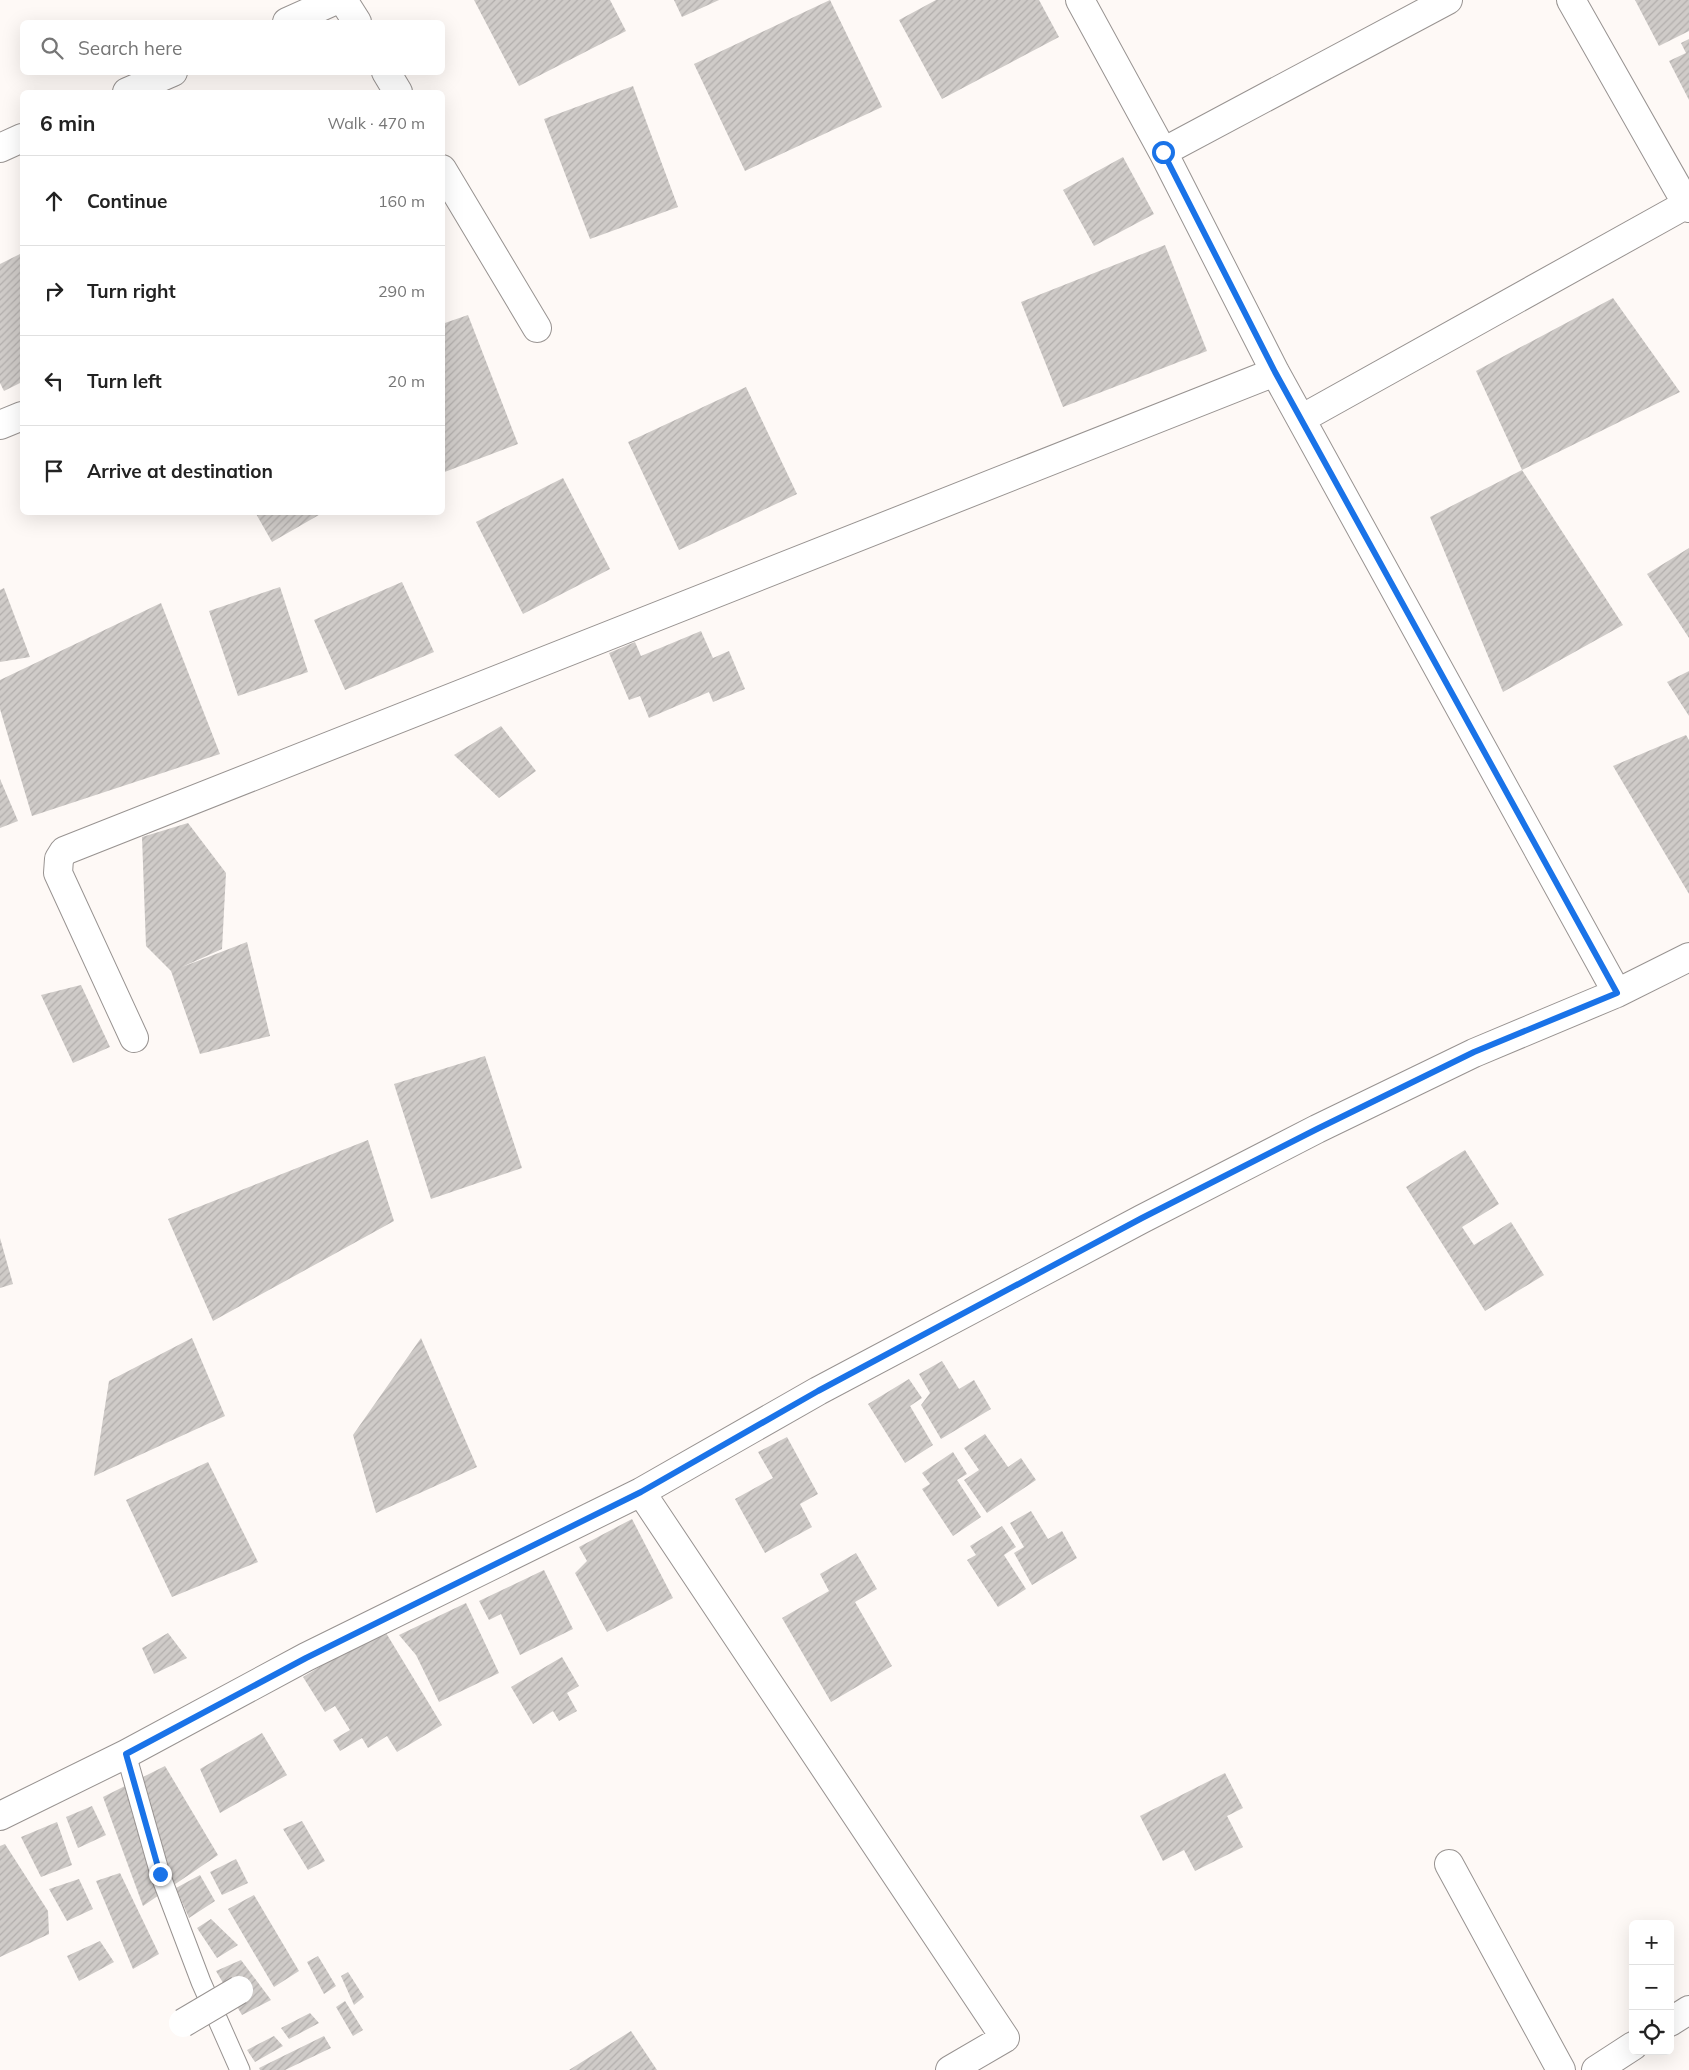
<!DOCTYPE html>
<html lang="en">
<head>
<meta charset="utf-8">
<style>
  body { margin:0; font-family:Mulish,sans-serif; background:#f6f6f6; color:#222 }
  .controls { position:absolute; right:15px; bottom:15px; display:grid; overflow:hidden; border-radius:8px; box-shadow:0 5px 20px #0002 }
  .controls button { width:45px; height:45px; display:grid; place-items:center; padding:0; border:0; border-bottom:1px solid #e0e0e0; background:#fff; color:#222; font:25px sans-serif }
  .stop { position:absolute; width:15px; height:15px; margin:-11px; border:4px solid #1a73e8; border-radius:50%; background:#fff }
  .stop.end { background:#1a73e8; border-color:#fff; box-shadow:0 1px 5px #0008 }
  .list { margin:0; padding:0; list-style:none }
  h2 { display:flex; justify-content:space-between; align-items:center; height:65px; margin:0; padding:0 20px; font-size:21px }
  h2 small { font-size:16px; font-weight:400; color:#767676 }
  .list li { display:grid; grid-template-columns:32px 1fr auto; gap:15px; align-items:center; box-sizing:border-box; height:90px; padding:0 20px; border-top:1px solid #e0e0e0 }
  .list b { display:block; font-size:19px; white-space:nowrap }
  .list em { font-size:16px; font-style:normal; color:#767676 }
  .icon { flex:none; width:28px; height:28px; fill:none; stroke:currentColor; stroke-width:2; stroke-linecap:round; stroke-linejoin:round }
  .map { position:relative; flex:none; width:1689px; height:2070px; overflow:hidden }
  .search { position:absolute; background:#fff; box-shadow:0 5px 20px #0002; left:20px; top:20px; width:425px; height:55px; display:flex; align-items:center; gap:12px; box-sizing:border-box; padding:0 18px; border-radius:8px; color:#767676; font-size:19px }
  .panel { position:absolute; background:#fff; box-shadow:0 5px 20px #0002; left:20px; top:90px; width:425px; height:425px; border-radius:8px }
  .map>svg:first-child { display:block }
</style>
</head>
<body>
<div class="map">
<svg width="1689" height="2070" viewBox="0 0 1689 2070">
  <defs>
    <pattern id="building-hatch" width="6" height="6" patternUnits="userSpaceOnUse" patternTransform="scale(1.25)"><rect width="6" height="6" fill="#cfcbc8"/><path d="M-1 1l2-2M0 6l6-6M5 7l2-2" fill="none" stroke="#b2aeac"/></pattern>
  </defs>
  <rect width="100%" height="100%" fill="#fef9f6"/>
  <path fill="url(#building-hatch)" d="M474 0H610L626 31 519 86Z
    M674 0H719L682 17Z
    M830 0 882 107 745 171 694 64Z
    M936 0H1039L1059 37 942 99 899 20Z
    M1635 0H1689V31L1659 46Z
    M1689 39V100L1669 61 1686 53 1681 43Z
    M633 86 678 207 590 239 544 119Z
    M1123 157 1154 214 1094 246 1063 190Z
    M1165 245 1207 351 1063 407 1021 302Z
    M22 253V382L4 391 0 383V264Z
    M1613 298 1680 392 1522 470 1476 371Z
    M468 315 518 444 442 473V324Z
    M746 387 797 494 679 550 628 442Z
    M1522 470 1623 625 1503 692 1430 517Z
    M563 478 610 569 523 614 476 522Z
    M255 512H324L272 542Z
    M1689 548V638L1647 574Z
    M402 582 434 652 345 690 314 620Z
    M280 587 308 672 238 696 209 611Z
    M4 588 30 657 0 662V590Z
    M161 603 220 754 32 816 0 709V680Z
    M701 631 713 658 729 651 745 689 713 702 709 692 649 718 640 696 629 700 609 653 635 642 641 656Z
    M1689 671V716L1667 682Z
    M501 726 536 771 499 798 454 755Z
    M1686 735 1689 740V894L1613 766Z
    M0 779 18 821 0 828Z
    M188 823 226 873 222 949 182 967 247 942 270 1036 200 1054 171 971 146 946 142 837Z
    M81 985 110 1047 73 1063 41 995Z
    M485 1056 522 1168 431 1199 394 1084Z
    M368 1140 394 1221 213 1321 168 1219Z
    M1465 1150 1499 1204 1462 1227 1474 1245 1511 1222 1544 1275 1485 1311 1406 1187Z
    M0 1238 13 1284 0 1288Z
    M192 1338 225 1416 94 1476 109 1381Z
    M421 1338 477 1467 376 1513 353 1435Z
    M942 1361 959 1389 974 1380 991 1409 941 1439 921 1405 930 1393 919 1374Z
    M909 1379 922 1398 910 1406 933 1445 905 1463 868 1404Z
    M985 1434 1008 1467 1021 1458 1036 1480 987 1513 964 1480 979 1470 964 1448Z
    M787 1437 818 1494 800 1504 812 1527 765 1553 735 1499 773 1478 758 1452Z
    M953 1452 967 1474 957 1480 981 1517 953 1536 922 1489 930 1484 922 1473Z
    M208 1462 258 1562 172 1597 126 1500Z
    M1031 1511 1048 1539 1062 1531 1077 1558 1032 1585 1014 1553 1024 1547 1010 1523Z
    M632 1519 673 1598 607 1632 575 1573 587 1561 579 1547Z
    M1002 1526 1016 1547 1004 1555 1026 1589 998 1607 967 1560 976 1555 970 1546Z
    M856 1553 877 1589 855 1602 892 1666 831 1702 782 1618 829 1591 820 1574Z
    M544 1570 573 1629 520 1655 501 1614 489 1620 479 1601Z
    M466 1603 499 1673 439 1702 416 1655 399 1635Z
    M383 1628 442 1725 397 1752 387 1736 368 1748 362 1738 340 1751 333 1740 350 1730 335 1706 325 1712 303 1677Z
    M168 1633 187 1658 154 1674 142 1648Z
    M562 1657 579 1686 567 1693 577 1711 559 1721 553 1711 533 1724 511 1687Z
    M262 1733 287 1775 220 1813 200 1769Z
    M165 1766 218 1855 143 1906 103 1797Z
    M1225 1773 1243 1808 1227 1816 1243 1847 1195 1871 1184 1850 1163 1861 1140 1816Z
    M92 1806 106 1835 78 1848 66 1817Z
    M302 1821 325 1861 308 1870 283 1829Z
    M57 1822 72 1865 41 1877 21 1837Z
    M5 1844 48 1911 49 1934 0 1957V1846Z
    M236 1859 248 1883 222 1895 210 1872Z
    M120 1873 159 1954 133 1969 96 1881Z
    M200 1875 215 1901 189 1918 176 1888Z
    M79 1879 93 1909 67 1921 49 1889Z
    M254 1895 299 1971 274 1987 228 1909Z
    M211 1919 238 1945 217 1958 197 1928Z
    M100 1941 114 1962 79 1981 67 1956Z
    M318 1956 336 1986 324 1994 307 1962Z
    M241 1960 271 2000 242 2015 216 1971Z
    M348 1972 364 1997 354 2005 341 1976Z
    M345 2001 363 2030 353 2036 336 2007Z
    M310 2013 319 2023 289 2039 281 2028Z
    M631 2031 657 2070H569Z
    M274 2036 283 2046 255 2062 247 2050Z
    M324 2036 331 2048 285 2070H260L259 2068Z"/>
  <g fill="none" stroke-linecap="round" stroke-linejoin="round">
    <defs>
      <path id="service" d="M126 1754 160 1874 201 1982 240 2070"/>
      <path id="minor" d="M343 0 357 22
        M1080 0 1163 152 1275 372 1617 993
        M1571 0 1689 208
        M287 22 336 0
        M386 72 398 92
        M127 92 173 72
        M0 148 22 138
        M1163 152 1448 0
        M442 169 537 328
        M1301 419 1687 204
        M0 425 22 416
        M134 1038 58 873 59 859 64 851 1275 372
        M641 1492 1005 2038 950 2070
        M0 1816 126 1754 306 1657 641 1492 818 1391 1142 1219 1317 1129 1474 1053 1617 993 1689 957
        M1449 1864 1561 2070
        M1670 2022 1689 2010
        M1596 2070 1633 2046"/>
    </defs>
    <use href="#service" stroke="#989391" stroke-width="21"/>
    <use href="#minor" stroke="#989391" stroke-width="30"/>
    <use href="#service" stroke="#fff" stroke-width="19"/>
    <use href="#minor" stroke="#fff" stroke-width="28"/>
    <defs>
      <path id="minor-bridge" d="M183 2023 239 1990"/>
    </defs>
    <use href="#minor-bridge" stroke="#989391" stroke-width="30" stroke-linecap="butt"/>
    <use href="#minor-bridge" stroke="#fff" stroke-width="28"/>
  </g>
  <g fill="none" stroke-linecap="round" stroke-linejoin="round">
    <path stroke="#1a73e8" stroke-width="6" d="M160 1874 126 1754 306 1658 641 1492 818 1391 1142 1218 1317 1129 1474 1052 1617 993 1275 372 1163 152"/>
  </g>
</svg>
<div class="controls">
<button>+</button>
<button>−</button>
<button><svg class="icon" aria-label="locate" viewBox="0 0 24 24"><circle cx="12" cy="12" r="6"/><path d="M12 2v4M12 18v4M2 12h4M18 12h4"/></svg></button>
</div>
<div class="stop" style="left:1163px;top:152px"></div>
<div class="stop end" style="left:160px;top:1874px"></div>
<div class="search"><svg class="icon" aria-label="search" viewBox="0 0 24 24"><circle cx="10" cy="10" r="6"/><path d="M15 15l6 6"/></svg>Search here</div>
<section class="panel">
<h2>6 min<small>Walk · 470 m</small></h2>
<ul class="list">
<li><svg class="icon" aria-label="ahead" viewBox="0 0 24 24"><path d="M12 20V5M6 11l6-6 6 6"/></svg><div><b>Continue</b></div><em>160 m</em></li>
<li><svg class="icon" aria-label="right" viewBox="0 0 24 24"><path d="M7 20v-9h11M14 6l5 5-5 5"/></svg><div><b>Turn right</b></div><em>290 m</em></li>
<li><svg class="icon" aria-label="left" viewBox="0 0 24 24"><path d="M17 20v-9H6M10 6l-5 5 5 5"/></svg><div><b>Turn left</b></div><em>20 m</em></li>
<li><svg class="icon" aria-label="arrive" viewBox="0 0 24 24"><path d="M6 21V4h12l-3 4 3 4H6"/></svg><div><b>Arrive at destination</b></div></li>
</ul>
</section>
</div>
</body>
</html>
